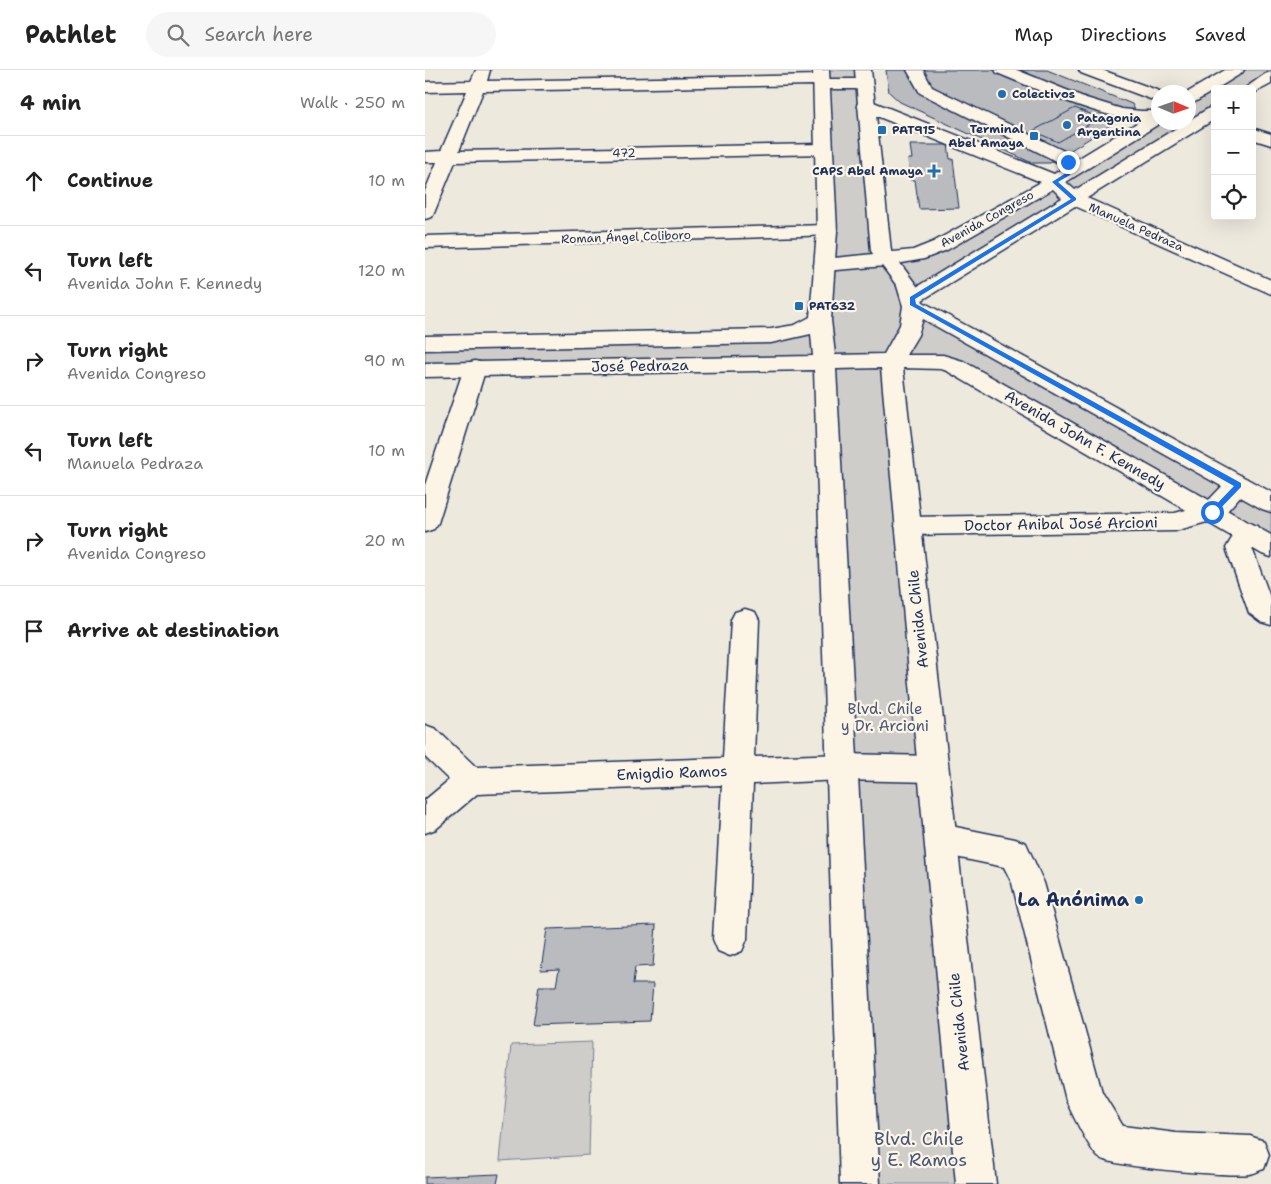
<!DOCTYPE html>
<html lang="en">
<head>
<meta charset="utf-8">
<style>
  body { margin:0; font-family:"Shantell Sans",sans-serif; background:#f6f6f6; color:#222 }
  .controls { position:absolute; right:15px; top:15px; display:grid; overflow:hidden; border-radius:5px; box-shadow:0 5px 20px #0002 }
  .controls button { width:45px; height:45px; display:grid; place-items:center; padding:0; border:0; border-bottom:1px solid #e0e0e0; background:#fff; color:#222; font:25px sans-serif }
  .compass { position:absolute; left:726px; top:15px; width:45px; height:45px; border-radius:50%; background:#fff; box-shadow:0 5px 20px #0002; rotate:92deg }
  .stop { position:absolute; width:15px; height:15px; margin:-11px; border:4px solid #1a73e8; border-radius:50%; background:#fff }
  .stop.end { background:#1a73e8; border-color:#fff; box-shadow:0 1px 5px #0008 }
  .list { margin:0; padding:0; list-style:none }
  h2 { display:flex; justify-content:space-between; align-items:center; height:65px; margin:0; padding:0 20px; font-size:21px }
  h2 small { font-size:16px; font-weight:400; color:#767676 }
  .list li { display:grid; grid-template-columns:32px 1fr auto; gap:15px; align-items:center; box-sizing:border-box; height:90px; padding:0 20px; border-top:1px solid #e0e0e0 }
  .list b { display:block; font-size:19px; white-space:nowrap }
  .list p { margin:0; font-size:16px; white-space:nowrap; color:#767676 }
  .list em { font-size:16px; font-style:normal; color:#767676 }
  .icon { flex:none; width:28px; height:28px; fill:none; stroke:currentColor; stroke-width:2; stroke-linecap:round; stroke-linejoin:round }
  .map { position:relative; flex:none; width:846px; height:1114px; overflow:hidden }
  header { display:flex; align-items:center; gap:30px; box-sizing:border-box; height:70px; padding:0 25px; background:#fff; border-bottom:1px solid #e0e0e0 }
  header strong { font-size:24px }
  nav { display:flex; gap:28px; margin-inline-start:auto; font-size:18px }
  .search { width:350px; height:45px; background:#f6f6f6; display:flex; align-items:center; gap:12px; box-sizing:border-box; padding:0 18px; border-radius:28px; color:#767676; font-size:19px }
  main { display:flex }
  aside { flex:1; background:#fff }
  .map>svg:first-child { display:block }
</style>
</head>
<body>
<header>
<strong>Pathlet</strong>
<div class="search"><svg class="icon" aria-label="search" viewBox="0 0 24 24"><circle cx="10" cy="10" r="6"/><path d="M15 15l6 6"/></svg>Search here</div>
<nav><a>Map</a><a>Directions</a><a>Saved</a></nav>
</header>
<main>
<aside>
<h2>4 min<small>Walk · 250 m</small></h2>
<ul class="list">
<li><svg class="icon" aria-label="ahead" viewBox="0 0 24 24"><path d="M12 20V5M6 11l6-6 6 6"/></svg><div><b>Continue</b></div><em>10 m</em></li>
<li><svg class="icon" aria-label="left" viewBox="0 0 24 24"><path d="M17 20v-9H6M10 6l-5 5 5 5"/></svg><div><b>Turn left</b><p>Avenida John F. Kennedy</p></div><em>120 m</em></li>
<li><svg class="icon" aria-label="right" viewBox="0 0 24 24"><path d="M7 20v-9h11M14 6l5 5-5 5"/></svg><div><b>Turn right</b><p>Avenida Congreso</p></div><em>90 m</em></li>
<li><svg class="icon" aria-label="left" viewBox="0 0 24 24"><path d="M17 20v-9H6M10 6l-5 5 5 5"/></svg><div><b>Turn left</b><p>Manuela Pedraza</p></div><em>10 m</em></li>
<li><svg class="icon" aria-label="right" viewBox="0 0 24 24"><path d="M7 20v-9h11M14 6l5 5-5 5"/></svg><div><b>Turn right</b><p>Avenida Congreso</p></div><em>20 m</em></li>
<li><svg class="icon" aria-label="arrive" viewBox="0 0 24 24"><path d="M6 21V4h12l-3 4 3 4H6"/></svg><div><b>Arrive at destination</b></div></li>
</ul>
</aside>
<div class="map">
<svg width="846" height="1114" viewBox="0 0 846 1114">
  <rect width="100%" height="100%" fill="#eee9dd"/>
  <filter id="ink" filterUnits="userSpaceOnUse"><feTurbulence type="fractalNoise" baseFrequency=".02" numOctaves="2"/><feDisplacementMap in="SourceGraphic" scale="10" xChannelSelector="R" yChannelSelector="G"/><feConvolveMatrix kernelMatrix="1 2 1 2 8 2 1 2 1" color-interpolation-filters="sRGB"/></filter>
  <g filter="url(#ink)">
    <path fill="#cfcdca" stroke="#757e94" d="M396 0H438L461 190 492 185 734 52H764V29L811 0H846V7L827 19H790V42L487 228 846 433V477L530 296 466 291 551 1114H435L400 293 0 299V273L346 266 395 250Z
      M167 972 164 1085 75 1091 86 975Z"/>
    <path fill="#babbbe" stroke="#1b2f5e" d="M461 0H622L707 34 710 40 625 93H607L475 32 464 22Z
      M650 38 675 48 633 72 608 61Z
      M485 75H523L525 89H528L534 138 494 139 490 110H485L483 89H487Z
      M231 855 228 896 210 897 208 914H228L225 951 108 955 114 916H131L134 899 116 900 122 859Z
      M74 1104 72 1114H0V1107Z"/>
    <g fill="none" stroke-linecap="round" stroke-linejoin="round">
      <defs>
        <path id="minor" d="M51 0H65L62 11 396 5 403 9H439L445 11 447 14 445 17 439 19H397L390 15 58 21 34 81 398 74 404 75 407 79 404 83 398 84 30 92 9 143 7 147 0 149V121L12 92H0V82L16 81 42 21 0 22V12L46 11Z
          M482 0H498L507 17 637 80 651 90 715 51C665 44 619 22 572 3L570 0H592L661 28 697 39 716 41H734V52H737L641 112 650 120 784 38 790 37V49L662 128 846 210V224L650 136 494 232 487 234 480 232 477 228 480 224 637 128 628 119 522 180 499 189 461 196 399 201 392 199 389 195 392 191 399 189 488 180 508 172 616 112 434 39 432 35 434 31H446L629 104 635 100V94L625 88 495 23Z
          M654 0H677L737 22H734V32L728 30 656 3Z
          M800 0H819L817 3 770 32 764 34 763 22Z
          M846 2V14L827 24V19H819L840 4Z
          M827 58 846 64V75L827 69Z
          M402 155 409 157 412 161 409 165 0 178V166Z
          M50 291 58 293 61 298 13 453 9 459 0 462V415L39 298 42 293Z
          M813 406 822 409 825 415 796 448 750 461 483 465 474 463 470 456 474 449 483 447 750 443 779 435 804 409Z
          M823 454 832 456 836 463 827 478 846 530V555L836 552 824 543 801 478 814 456Z
          M320 539 330 542 334 550 329 687 418 684 508 686 519 690 523 699 519 708 508 712 418 710 328 714 322 869 317 881 305 886 293 881 288 869 297 715 52 724 11 759 0 763V730L24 710 0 687V655L11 659 51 697 298 688 306 550 310 542Z
          M516 754 590 769 601 773 619 813 677 1022 698 1056 751 1063 825 1066 839 1071 844 1085 839 1099C834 1100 829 1104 824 1104 806 1107 683 1097 673 1087 664 1078 646 1042 641 1030L587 813 579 797 516 784 505 779 500 769 505 759Z"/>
        <path id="major" d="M388 0H404L412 161 406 250 410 285 459 284 475 255 478 236 472 216 446 181 430 0H446L466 181 492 216 498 232 846 422V442L837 439 498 249 493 265 481 285H518L538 291 846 465V487L837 484 522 301 516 299 478 298 571 1114H531L456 298 411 299 455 1114H415L389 300 0 307V293L388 286 386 264 346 273 0 280V266L346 259 370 255 385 247 392 161Z"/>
      </defs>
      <use href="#minor" stroke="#1b2f5e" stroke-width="3"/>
      <use href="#major" stroke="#1b2f5e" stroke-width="3"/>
      <use href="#minor" fill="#fcf5e5" fill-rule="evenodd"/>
      <use href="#major" fill="#fcf5e5" fill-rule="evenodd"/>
    </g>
  </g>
  <path fill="#1a73e8" d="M643 90 648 98 645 105 633 112 651 128V130L490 229 491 234 816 413V417L790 444 784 442 809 416 485 235V227L646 129 627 112 641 103 643 98 640 92Z"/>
  <g fill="#1f6fb2" stroke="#fcf5e5" stroke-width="2">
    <circle cx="577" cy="24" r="5"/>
    <circle cx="642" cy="55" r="5"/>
    <rect x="452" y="55" width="10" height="10" rx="2.5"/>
    <rect x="604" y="61" width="10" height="10" rx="2.5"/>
    <path d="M506.5 93.5h5v5h5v5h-5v5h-5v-5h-5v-5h5z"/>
    <rect x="369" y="231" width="10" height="10" rx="2.5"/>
    <circle cx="714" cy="830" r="5"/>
  </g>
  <g text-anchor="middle" stroke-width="4.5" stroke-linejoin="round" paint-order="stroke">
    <g font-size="12" font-weight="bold" fill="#1b2f5e" stroke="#fcf5e5" text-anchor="start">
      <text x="587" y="28">Colectivos</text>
      <text x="652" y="52">Patagonia<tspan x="652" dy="14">Argentina</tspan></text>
      <text x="599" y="63" text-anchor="end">Terminal<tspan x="599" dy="14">Abel Amaya</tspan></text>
      <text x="467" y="64">PAT915</text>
      <text x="498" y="105" text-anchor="end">CAPS Abel Amaya</text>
      <text x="384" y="240">PAT632</text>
    </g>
    <g font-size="12" fill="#1b2f5e" stroke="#fcf5e5">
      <text transform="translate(199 83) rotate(-1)" y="4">472</text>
      <text transform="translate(562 149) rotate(-29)" y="4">Avenida Congreso</text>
      <text transform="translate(711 157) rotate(24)" y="4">Manuela Pedraza</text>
      <text transform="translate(201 167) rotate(-2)" y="4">Roman Ángel Coliboro</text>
    </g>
    <g font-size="15" fill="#1b2f5e" stroke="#fcf5e5">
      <text transform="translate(215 296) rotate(-1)" y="5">José Pedraza</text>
      <text transform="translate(660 370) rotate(30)" y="5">Avenida John F. Kennedy</text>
      <text transform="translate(636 454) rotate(-1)" y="5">Doctor Anibal José Arcioni</text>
      <text transform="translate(493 549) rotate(-96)" y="5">Avenida Chile</text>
      <text transform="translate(247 703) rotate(-2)" y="5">Emigdio Ramos</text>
      <text transform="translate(534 952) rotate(-96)" y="5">Avenida Chile</text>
    </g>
    <g font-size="15" fill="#485679" stroke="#fcf5e5">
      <text x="460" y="644">Blvd. Chile<tspan x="460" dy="17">y Dr. Arcioni</tspan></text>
    </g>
    <g font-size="18" font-weight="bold" fill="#1b2f5e" stroke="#fcf5e5" text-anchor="end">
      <text x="704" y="836">La Anónima</text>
    </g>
    <g font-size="18" fill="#485679" stroke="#fcf5e5">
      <text x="494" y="1075">Blvd. Chile<tspan x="494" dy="21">y E. Ramos</tspan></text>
    </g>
  </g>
</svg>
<div class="controls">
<button>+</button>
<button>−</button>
<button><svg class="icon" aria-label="locate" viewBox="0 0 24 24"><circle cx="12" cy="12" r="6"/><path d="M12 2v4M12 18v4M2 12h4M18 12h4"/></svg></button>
</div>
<svg class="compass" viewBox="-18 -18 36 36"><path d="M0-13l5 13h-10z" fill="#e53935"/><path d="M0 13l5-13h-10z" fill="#767676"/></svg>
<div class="stop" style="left:787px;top:442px"></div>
<div class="stop end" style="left:643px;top:92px"></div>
</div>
</main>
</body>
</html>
